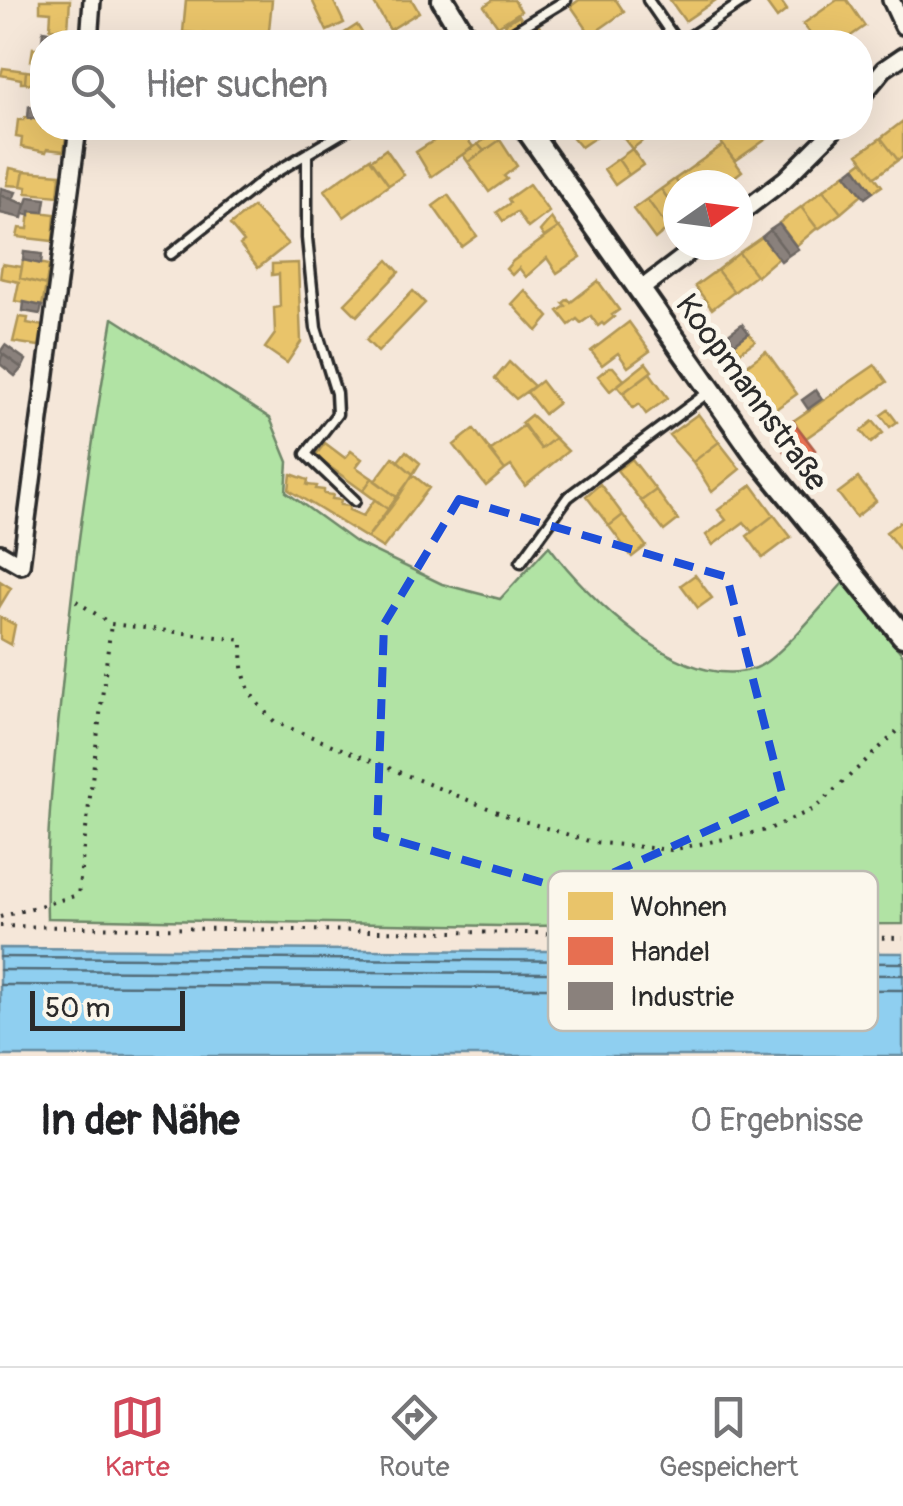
<!DOCTYPE html>
<html lang="de">
<head>
<meta charset="utf-8">
<style>
  body { margin:0; font-family:Pangolin,sans-serif; background:#f2f2f2; color:#202124 }
  .compass { position:absolute; left:663px; top:170px; width:90px; height:90px; border-radius:50%; background:#fff; box-shadow:0 10px 40px #0002; rotate:76deg }
  .scale { position:absolute; left:30px; bottom:25px; width:155px; box-sizing:border-box; padding-left:10px; border:5px solid #2b2b2b; border-top:0; font-size:28px; line-height:35px; white-space:nowrap; color:#2b2b2b; -webkit-text-stroke:8px #fbf7ec; paint-order:stroke }
  .list { margin:0; padding:0; list-style:none }
  h2 { display:flex; justify-content:space-between; align-items:center; height:130px; margin:0; padding:0 40px; font-size:42px }
  h2 small { font-size:32px; font-weight:400; color:#757577 }
  .icon { flex:none; width:55px; height:55px; fill:none; stroke:currentColor; stroke-width:2; stroke-linecap:round; stroke-linejoin:round }
  .map { position:relative; flex:none; width:903px; height:1056px; overflow:hidden }
  .search { position:absolute; background:#fff; box-shadow:0 10px 40px #0002; left:30px; right:30px; top:30px; height:110px; display:flex; align-items:center; gap:25px; box-sizing:border-box; padding:0 35px; border-radius:40px; color:#757577; font-size:38px }
  .sheet { height:310px; background:#fff }
  nav { display:flex; justify-content:space-around; align-items:center; box-sizing:border-box; height:140px; border-top:2px solid #e0e0e0; background:#fff; font-size:28px; color:#757577 }
  nav a { display:grid; justify-items:center; gap:5px }
  nav .on { color:#d1495b }
  .map>svg:first-child { display:block }
</style>
</head>
<body>
<div class="map">
<svg width="903" height="1056" viewBox="0 0 903 1056">
  <rect width="100%" height="100%" fill="#f5e7d9"/>
  <filter id="ink" filterUnits="userSpaceOnUse"><feTurbulence type="fractalNoise" baseFrequency=".01" numOctaves="2"/><feDisplacementMap in="SourceGraphic" scale="20" xChannelSelector="R" yChannelSelector="G"/><feConvolveMatrix kernelMatrix="1 2 1 2 8 2 1 2 1" color-interpolation-filters="sRGB"/></filter>
  <g filter="url(#ink)">
    <path fill="#b1e3a4" stroke="#6e8768" stroke-width="2.5" d="M113 318 270 418 288 462 286 492 355 542 442 584 500 599 549 546C588 598 683 694 756 668 779 659 825 602 844 582L903 655V924L500 926 47 918C45 845 53 770 61 697 73 570 91 444 113 318Z"/>
    <path fill="#8fcff0" stroke="#678da1" stroke-width="2.5" d="M0 948 903 953V1056H0Z"/>
    <path fill="#e9c46a" stroke="#b09657" stroke-width="2.5" d="M40 0H70L68 29 50 28 51 12 40 11Z
      M186 0H272L268 40 183 32Z
      M312 0H333L344 23 327 31Z
      M372 0H412L419 12 390 30Z
      M493 0H514L521 11 498 26 484 6Z
      M579 0H616L624 12 591 35 571 6Z
      M670 0H716L685 21Z
      M764 0H780L787 10 777 18Z
      M837 0H847L865 26 842 42H817L803 24Z
      M519 15 523 22 510 32 505 24Z
      M357 25 368 42H333L332 41Z
      M539 26 549 42H514Z
      M183 32 237 37V42H182Z
      M42 41 55 42H42V73L38 72 39 62 31 61 33 48 41 49Z
      M3 68 26 71 25 83H21V79L1 75Z
      M26 71 42 73V81H36V85L25 83Z
      M25 117 42 120V128H67L64 151 47 149 46 152 21 147 22 138 16 137 18 120H24Z
      M903 121V157L898 160 881 138Z
      M436 128H488L468 140 473 147 431 177 416 152 441 136Z
      M565 128H609L581 147Z
      M625 128H637L645 139 632 149 619 132Z
      M719 128H771L775 133 735 161 713 132Z
      M494 133 500 140 484 151 478 144Z
      M881 138 898 160 875 177 858 154Z
      M500 140 517 166 504 176 507 179 489 192 468 162Z
      M478 144 484 151 468 162 463 155Z
      M723 145 742 171 724 185H679L675 179Z
      M386 149 404 175 389 185 371 160Z
      M632 149 643 165 629 175 618 159Z
      M370 158 389 185 344 217 325 190Z
      M618 159 629 175 615 185 604 169Z
      M863 161 882 186 873 192 855 167Z
      M10 168 24 171 21 186 7 185Z
      M24 171 60 174 58 196 26 193 27 187 21 186Z
      M846 173 862 195 841 213 823 190Z
      M675 179 679 185 678 213 661 189Z
      M529 184 549 212 528 228 517 212 503 221 497 212 510 203 508 199Z
      M661 189 678 213V221L668 228 647 199Z
      M823 190 841 213 818 229 801 207Z
      M448 195 477 236 462 247 433 206Z
      M647 199 668 228 655 239 633 209Z
      M253 207 288 244 258 268 240 245 244 242 230 225Z
      M801 207 817 228 796 246 779 223Z
      M30 211 55 214 53 241 17 237 19 228 28 229Z
      M551 218 558 228 544 237 540 231Z
      M559 227 581 257 557 273 547 258 526 277 519 268 512 275 506 269 513 261Z
      M762 237 778 258 757 276 739 253Z
      M739 253 756 275 734 292 717 270Z
      M23 260 49 265 46 285 20 278Z
      M388 260 399 272 357 316 345 304Z
      M298 263 301 342 287 363 265 348 275 334 274 308 280 307 279 274 272 275V264Z
      M2 264 22 267 20 278 46 285 42 306 15 301 19 282 0 278Z
      M717 270 734 292 712 309 695 286Z
      M598 281 619 310 612 315 614 317 604 325 602 323 598 326 591 316 581 323 577 319 569 325 558 311 566 306 563 303 568 299 571 302Z
      M525 290 549 317 537 331 512 304Z
      M413 291 425 303 378 352 366 340Z
      M19 317 28 318 27 323 43 326 39 346 13 342Z
      M629 322 650 351 628 367 618 353 602 365 591 351Z
      M749 333 755 341 740 352 734 344Z
      M766 351 797 394 773 411 742 369Z
      M509 362 534 386 516 399 495 379Z
      M646 363 652 371 623 393 617 386Z
      M875 365 887 382 806 438 793 421Z
      M609 367H613L624 380 610 391 598 376Z
      M650 373 668 398 646 414 639 404 633 408 623 393Z
      M541 381 558 403 544 414 527 392Z
      M888 410 897 422 890 427 881 415Z
      M698 414 719 442 693 462 669 435Z
      M531 415 555 438 541 449 521 423Z
      M873 421 883 433 871 443 861 431Z
      M524 425 541 449 555 438 568 451 525 486 511 466 505 470 490 451Z
      M474 429 505 470 486 486 454 445Z
      M719 442 740 469 712 492 693 462Z
      M325 443 345 458 351 451 362 459 356 467 372 478 363 491 315 456Z
      M406 451 420 463 413 474 398 461Z
      M393 457 413 474 398 498 375 481Z
      M632 459 656 490 641 501 617 470Z
      M291 474 308 480 307 485 317 486 316 489 324 490V494L333 495 332 499 341 500 340 505 350 506 349 510 363 516 375 499 389 510 367 538 289 490Z
      M413 475 429 488 383 548 367 538Z
      M372 478 398 498 389 510 363 491Z
      M858 478 876 501 856 517 838 493Z
      M600 484 623 515 609 526 586 496Z
      M752 485 774 515 752 532 744 522 713 545 706 535 726 520 718 510Z
      M656 490 678 520 664 531 641 501Z
      M623 515 646 546 632 557 609 526Z
      M774 515 791 537 763 558 747 536Z
      M903 520V554L886 532Z
      M695 575 712 598 698 608 681 585Z
      M0 581 11 588 0 606Z
      M0 617 15 625 11 645 0 639Z"/>
    <path fill="#e76f51" stroke="#af5b46" stroke-width="2.5" d="M793 421 815 450 793 465 773 435Z"/>
    <path fill="#8a817c" stroke="#6e6764" stroke-width="2.5" d="M43 31 59 34 58 42 42 41Z
      M29 106 42 109V120L28 118Z
      M855 167 873 192 865 198 846 174Z
      M1 188 16 192 13 199 0 195Z
      M0 195 25 204 22 218 0 213Z
      M29 197 46 199 44 212 30 211V215L23 214Z
      M779 224 798 249 789 255 770 230Z
      M770 230 789 255 781 261 762 237Z
      M24 252 42 254 41 264 23 260Z
      M24 302 42 306 40 314 23 311Z
      M742 324 749 333 734 344 727 335Z
      M5 345 26 360 22 368 0 352Z
      M2 354 22 368 15 376 0 364Z
      M816 390 822 399 808 409 802 400Z"/>
    <g fill="none" stroke-linecap="round" stroke-linejoin="round">
      <path stroke="#536d7a" stroke-width="2.5" d="M0 957 903 963
        M0 970 903 975
        M0 985 903 990"/>
      <defs>
        <path id="service" d="M648 0 677 42
          M497 42 566 0
          M682 42 745 0
          M307 155V238L316 328 336 393 337 414 306 454 355 501
          M171 254 266 178 350 128
          M521 562 568 497 710 391"/>
        <path id="minor" d="M891 0 903 26
          M89 42 92 0
          M860 98 884 69 903 56
          M738 215 785 179 836 128
          M640 290 699 245
          M0 553 21 565 78 128"/>
        <path id="tertiary" d="M443 0 468 42
          M526 128 756 455 903 636"/>
      </defs>
      <use href="#service" stroke="#2b2b2b" stroke-width="15"/>
      <use href="#minor" stroke="#2b2b2b" stroke-width="22"/>
      <use href="#tertiary" stroke="#2b2b2b" stroke-width="28"/>
      <path stroke="#2b2b2b" stroke-width="4" stroke-dasharray="2.5 8" stroke-linecap="butt" d="M76 601 111 624 242 640C242 681 245 692 275 722L510 817 592 842 671 850 767 830 814 809 903 726
        M0 917 78 895 111 624
        M0 926 903 938"/>
      <use href="#service" stroke="#fbf7ec" stroke-width="8"/>
      <use href="#minor" stroke="#fbf7ec" stroke-width="15"/>
      <use href="#tertiary" stroke="#fbf7ec" stroke-width="20"/>
    </g>
  </g>
  <path fill="none" stroke="#1d4ed8" stroke-width="8" stroke-dasharray="20 12" stroke-linejoin="round" d="M459 499 727 577 783 797 572 891 377 835 384 624Z"/>
  <g text-anchor="middle" stroke-width="10" stroke-linejoin="round" paint-order="stroke">
    <g font-size="32" fill="#2b2b2b" stroke="#fbf7ec">
      <text transform="translate(752 392) rotate(54)" y="11">Koopmannstraße</text>
    </g>
  </g>
  <rect x="548" y="871" width="330" height="160" rx="15" fill="#fbf7ec" stroke="#bdbab2" stroke-width="2.5"/>
  <rect x="568" y="892" width="45" height="28" fill="#e9c46a"/>
  <rect x="568" y="937" width="45" height="28" fill="#e76f51"/>
  <rect x="568" y="982" width="45" height="28" fill="#8a817c"/>
  <g font-size="28" fill="#2b2b2b">
    <text x="630" y="916">Wohnen</text>
    <text x="630" y="961">Handel</text>
    <text x="630" y="1006">Industrie</text>
  </g>
</svg>
<svg class="compass" viewBox="-18 -18 36 36"><path d="M0-13l5 13h-10z" fill="#e53935"/><path d="M0 13l5-13h-10z" fill="#757577"/></svg>
<div class="scale">50 m</div>
<div class="search"><svg class="icon" aria-label="search" viewBox="0 0 24 24"><circle cx="10" cy="10" r="6"/><path d="M15 15l6 6"/></svg>Hier suchen</div>
</div>
<section class="sheet">
<h2>In der Nähe<small>0 Ergebnisse</small></h2>
<ul class="list">
</ul>
</section>
<nav>
<a class="on"><svg class="icon" aria-label="map" viewBox="0 0 24 24"><path d="M3 6l6-2 6 2 6-2v14l-6 2-6-2-6 2zM9 4v14M15 6v14"/></svg>Karte</a>
<a><svg class="icon" aria-label="directions" viewBox="0 0 24 24"><path d="M12 3l9 9-9 9-9-9zM9 14v-3h6M13 9l2 2-2 2"/></svg>Route</a>
<a><svg class="icon" aria-label="saved" viewBox="0 0 24 24"><path d="M7 4h10v16l-5-4-5 4z"/></svg>Gespeichert</a>
</nav>
</body>
</html>
